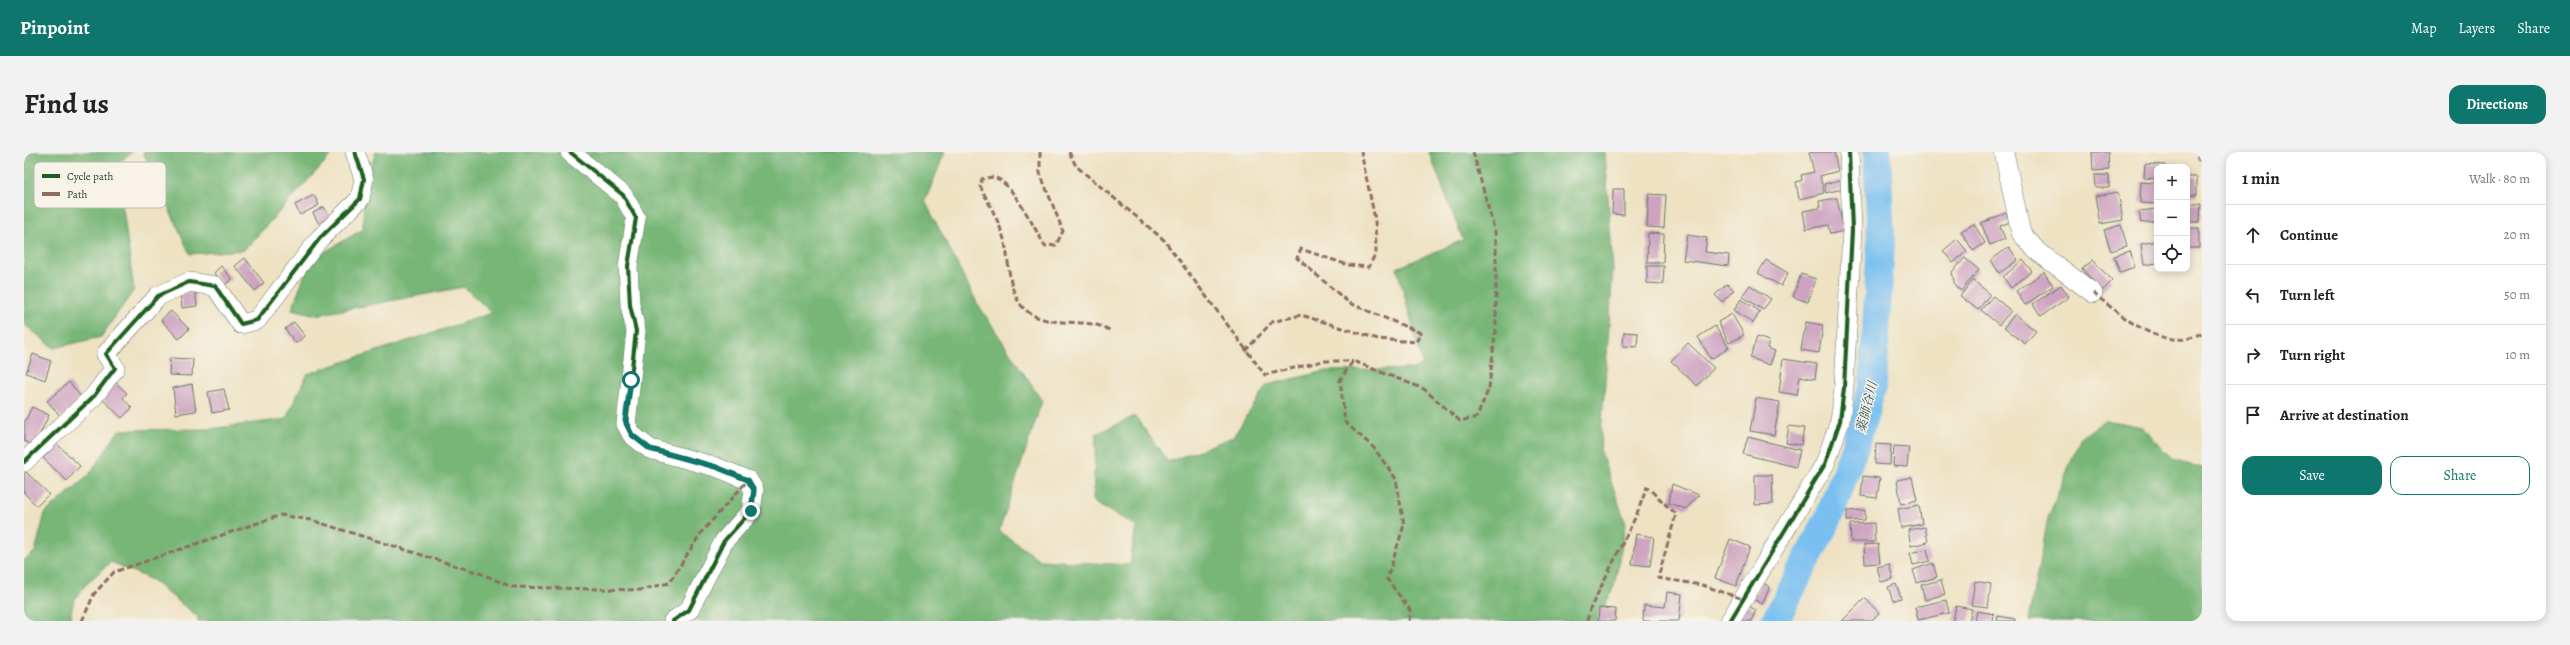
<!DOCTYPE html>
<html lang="en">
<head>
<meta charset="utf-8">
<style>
  body { margin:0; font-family:Alegreya,"Noto Serif JP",serif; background:#f2f2f2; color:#222 }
  .controls { position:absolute; right:12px; top:12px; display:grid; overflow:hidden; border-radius:8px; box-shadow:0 2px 10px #0003 }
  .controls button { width:36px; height:36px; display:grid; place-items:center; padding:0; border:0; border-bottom:1px solid #e0e0e0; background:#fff; color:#222; font:20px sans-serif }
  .stop { position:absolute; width:12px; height:12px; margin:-9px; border:3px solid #0f766e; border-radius:50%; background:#fff }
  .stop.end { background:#0f766e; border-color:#fff; box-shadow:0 1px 4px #0008 }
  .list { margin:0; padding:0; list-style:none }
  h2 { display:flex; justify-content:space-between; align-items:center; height:52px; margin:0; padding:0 16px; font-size:17px }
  h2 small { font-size:13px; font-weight:400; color:#767676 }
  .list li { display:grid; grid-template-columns:26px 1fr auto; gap:12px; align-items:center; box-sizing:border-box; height:60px; padding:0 16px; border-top:1px solid #e0e0e0 }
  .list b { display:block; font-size:15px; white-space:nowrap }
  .list em { font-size:13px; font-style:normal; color:#767676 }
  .actions { display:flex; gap:8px; padding:12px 16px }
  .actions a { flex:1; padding:9px 0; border:1px solid #0f766e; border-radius:12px; text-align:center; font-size:14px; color:#0f766e }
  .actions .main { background:#0f766e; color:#fff }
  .icon { flex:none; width:22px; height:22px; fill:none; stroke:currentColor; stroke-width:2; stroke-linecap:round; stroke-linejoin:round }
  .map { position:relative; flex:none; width:2178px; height:469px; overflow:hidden; border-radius:12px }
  header { display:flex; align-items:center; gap:24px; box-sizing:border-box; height:56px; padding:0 20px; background:#0f766e; color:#fff }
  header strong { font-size:19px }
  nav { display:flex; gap:22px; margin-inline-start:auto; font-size:14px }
  .intro { display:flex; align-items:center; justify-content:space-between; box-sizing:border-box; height:96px; padding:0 24px }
  h1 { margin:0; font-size:28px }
  .button { padding:10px 18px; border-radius:12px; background:#0f766e; color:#fff; font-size:14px; font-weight:700 }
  main { display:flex; gap:24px; padding:0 24px }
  aside { flex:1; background:#fff; border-radius:12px; box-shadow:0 2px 10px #0003 }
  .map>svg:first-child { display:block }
</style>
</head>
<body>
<header>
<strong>Pinpoint</strong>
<nav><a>Map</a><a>Layers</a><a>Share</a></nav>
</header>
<div class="intro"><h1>Find us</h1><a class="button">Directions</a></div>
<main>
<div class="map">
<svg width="2178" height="469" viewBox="0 0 2178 469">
  <rect width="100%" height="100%" fill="#f7f3e8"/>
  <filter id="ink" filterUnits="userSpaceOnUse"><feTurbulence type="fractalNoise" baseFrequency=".025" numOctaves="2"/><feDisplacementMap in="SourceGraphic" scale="8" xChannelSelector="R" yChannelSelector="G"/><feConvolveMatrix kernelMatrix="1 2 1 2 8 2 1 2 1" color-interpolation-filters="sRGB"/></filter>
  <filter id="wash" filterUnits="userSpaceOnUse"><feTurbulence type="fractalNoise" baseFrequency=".012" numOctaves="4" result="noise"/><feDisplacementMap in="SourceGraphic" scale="16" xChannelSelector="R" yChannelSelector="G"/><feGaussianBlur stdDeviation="0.9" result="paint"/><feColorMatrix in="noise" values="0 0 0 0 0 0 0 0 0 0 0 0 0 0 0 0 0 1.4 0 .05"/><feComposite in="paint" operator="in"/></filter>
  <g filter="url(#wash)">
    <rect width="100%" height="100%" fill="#eee2c3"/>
    <path fill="#77b677" stroke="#4b7a56" d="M0 0H108L93 12 110 138 77 185 30 196 0 172Z
      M119 0H310L220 98 166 102Z
      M352 0H921L901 49 953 151 1018 249 975 379 1016 408 1106 413 1112 374 1069 350 1072 282 1111 264 1144 310 1209 285 1243 233 1302 219 1389 217 1399 213 1373 116 1439 88 1405 0H1581L1589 118 1576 298 1602 372 1590 434 1574 469H174V465L128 428 87 410C71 425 42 444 48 469H0V408L11 400 21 361 65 323 95 278 185 277 262 267 283 222 468 161 440 135 292 163 268 157 286 109 339 77 340 34Z
      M2082 268 2119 275 2149 308 2178 316V469H2004L2024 366 2057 285Z"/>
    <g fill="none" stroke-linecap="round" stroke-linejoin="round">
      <path stroke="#79c0f1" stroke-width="28" d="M1751 469 1805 365 1831 294 1849 233 1857 88 1853 0"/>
    </g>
    <g id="blocks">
      <path fill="#cda3c1" d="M1785 0H1810L1814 19 1796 24 1800 41 1775 47 1772 30 1778 28 1777 23 1790 20Z
        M2068 0H2084L2085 18 2069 19Z
        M2174 0H2178V9L2173 8Z
        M2121 12 2142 13V15H2133V27L2120 26Z
        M2070 23H2085V36H2071Z
        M2163 25H2173V43H2163Z
        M1820 27 1822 36 1802 41 1800 32Z
        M2117 30 2133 31V52L2116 51Z
        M1589 37H1600V63L1588 62Z
        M2094 40 2099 68 2076 72 2071 44Z
        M1625 42 1642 43 1640 76 1623 75Z
        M290 43 295 53 276 63 271 53Z
        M1813 46 1820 79 1806 82 1804 73 1782 77 1779 59 1796 56 1795 49Z
        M2163 52H2177L2176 70H2163Z
        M300 55 308 68 296 74 289 61Z
        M2133 57V69L2117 71 2115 59Z
        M1982 61 1986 70 1976 74 1981 87 1966 93 1957 71Z
        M1950 72 1961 91 1949 99 1937 79Z
        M2097 73 2103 94 2087 99 2080 78Z
        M2163 76H2175V96H2163Z
        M1624 81 1640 82 1639 111H1623Z
        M1663 83 1683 86 1681 100 1705 103 1704 114 1659 108Z
        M1933 87 1943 99 1929 111 1919 99Z
        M2133 89V111L2120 113 2117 92Z
        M1985 95 1994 108 1975 121 1967 108Z
        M2106 99 2111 115 2096 120 2090 104Z
        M221 106 240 131 231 139 211 114Z
        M1941 106 1955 118 1937 139 1931 134 1928 120Z
        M1742 108 1764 121 1757 134 1734 121Z
        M1999 108 2008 119 1987 136 1979 125Z
        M2069 108 2088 129 2078 139 2058 117Z
        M197 114 208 127 200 133 190 121Z
        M1623 114H1640L1639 132 1623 131Z
        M2020 120 2029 134 2001 153 1992 139Z
        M1777 122 1792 127 1784 150 1769 145Z
        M1949 128 1966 142 1954 158 1936 144Z
        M1703 132 1710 138 1698 150 1691 143Z
        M1726 133 1747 147 1739 158 1718 144Z
        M2037 133 2045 145 2017 164 2009 152Z
        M171 139 173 154 158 156 156 141Z
        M1969 144 1987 159 1975 173 1957 158Z
        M1717 147 1736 160 1729 171 1710 158Z
        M147 159 165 177 155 187 137 168Z
        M1708 162 1720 183 1705 191 1694 170Z
        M1991 162 2012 179 2001 192 1980 175Z
        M270 170 281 184 272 191 261 177Z
        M1782 170 1799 173 1795 201 1777 198Z
        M1691 174 1705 196 1687 207 1674 185Z
        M1600 180 1614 181 1613 195 1599 194Z
        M1733 185 1745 189 1743 196 1751 199 1746 213 1726 206Z
        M1664 191 1690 216 1673 234 1647 209Z
        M9 202 27 209 21 228 2 221Z
        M146 206 169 207 168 224 145 223Z
        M1759 207 1793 212 1791 227 1776 224 1773 243 1755 240Z
        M45 230 58 246 37 265 23 249Z
        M91 230 103 241 99 246 108 256 98 266 76 245Z
        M168 232 172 259 152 262 149 236Z
        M200 237 205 258 188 261 184 240Z
        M1732 246 1756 250 1750 283 1726 279Z
        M8 255 25 263 10 294 0 289V271Z
        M1765 274 1780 276 1777 293 1762 291Z
        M1724 285 1776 298 1772 315 1719 302Z
        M33 292 56 314 43 329 19 306Z
        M1852 292 1867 293 1866 313 1851 312Z
        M1870 294 1885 295 1883 315 1869 314Z
        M2 320 25 342 13 354 0 341V322Z
        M1731 323H1748L1749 352 1731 353Z
        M1839 324 1856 326 1853 346 1837 344Z
        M1888 325 1893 348 1877 352 1873 328Z
        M1648 332 1675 343 1662 357 1645 351Z
        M1895 353 1898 372 1877 376 1874 357Z
        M1841 358V368L1823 369V359Z
        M1850 371 1851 390H1827L1826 372Z
        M1901 375 1904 390 1887 394 1884 378Z
        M1612 382 1630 385 1626 414 1608 412Z
        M1706 387 1726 395 1712 434 1691 426Z
        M1854 392 1856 411 1841 412 1840 393Z
        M1903 397 1906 409 1889 413 1886 401Z
        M1909 411 1913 425 1893 431 1889 418Z
        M1865 412 1869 427 1857 430 1853 415Z
        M1917 428 1921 442 1901 448 1897 433Z
        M1951 429 1967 432 1964 455 1947 453Z
        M1737 430 1746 435 1738 452 1729 447Z
        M1872 432 1877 446 1869 449 1864 435Z
        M1643 440 1658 442 1655 469H1619L1620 453 1641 455Z
        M1841 446 1855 461 1847 469H1818Z
        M1922 448 1925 461 1894 468 1891 455Z
        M1722 453 1732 458 1727 469H1714Z
        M1932 454 1948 457 1945 469H1929Z
        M1575 456 1592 457 1591 469H1574Z
        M1953 459 1970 462 1969 469H1951Z
        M1974 464 1991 467V469H1973Z"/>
    </g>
  </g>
  <g filter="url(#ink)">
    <use href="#blocks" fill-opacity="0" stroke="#677766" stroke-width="1"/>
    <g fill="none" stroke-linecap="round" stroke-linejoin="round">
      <defs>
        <path id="minor" d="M546 0 599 43 612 66 604 114 606 153 612 179 602 272 608 283 626 297 692 315 724 328 730 338 727 359 700 389 665 458 649 469
          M1980 0 1997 81 2013 99 2069 141
          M0 310 70 244 91 216 82 202 134 144 165 130 191 134 217 172 233 168 296 86 336 47 340 27 331 0
          M1706 469 1801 312 1816 269 1820 236 1828 78 1825 0"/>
      </defs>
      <use href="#minor" stroke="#677766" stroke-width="20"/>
      <use href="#minor" stroke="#fff" stroke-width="19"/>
      <path stroke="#8d6e63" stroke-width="3" stroke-dasharray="6 3" stroke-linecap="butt" d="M1016 0V21L1039 79 1032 93 1021 94C1011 77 992 39 976 28 970 24 965 25 958 27L956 34C964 50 974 67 979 84 988 112 980 151 1013 165 1037 175 1065 165 1087 179
        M1045 0 1052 14 1140 88 1241 223 1299 209H1329
        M2069 141C2095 161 2125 190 2160 187 2166 187 2173 183 2178 181
        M1221 199 1248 170 1277 163 1354 187 1392 190 1397 181 1325 151 1273 106 1277 97 1324 113 1345 115 1352 100 1351 67 1337 0
        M58 469 70 442 90 420 257 363 287 368 458 422 488 435 616 438 645 431 677 381 724 328
        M1385 469 1386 458 1363 427 1380 373 1372 327 1350 296 1321 270 1316 228 1329 209 1400 237 1436 269 1453 265 1465 236 1472 173V84L1449 0
        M1563 469 1566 457 1612 364 1623 335 1652 362 1634 426 1678 433 1719 447"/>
      <defs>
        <path id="cycleway" d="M546 0 599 43 612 66 604 114 606 153 612 179 602 272 608 283 626 297 692 315 724 328 730 338 727 359 700 389 665 458 649 469
          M0 310 70 244 91 216 82 202 134 144 165 130 191 134 217 172 233 168 296 86 336 47 340 27 331 0
          M1706 469 1801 312 1816 269 1820 236 1828 78 1825 0"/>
      </defs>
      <use href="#cycleway" stroke="#f7f3e8" stroke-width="6"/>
      <use href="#cycleway" stroke="#1b5e20" stroke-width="4"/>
    </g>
  </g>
  <g fill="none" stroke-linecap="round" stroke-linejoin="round" filter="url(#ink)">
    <path stroke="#0f766e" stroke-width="5" d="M607 228 601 268 608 283 626 297 692 315 724 328 730 338 727 359"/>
  </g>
  <g text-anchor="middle" stroke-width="3" stroke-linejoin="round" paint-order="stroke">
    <g font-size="13" font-style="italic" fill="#31575a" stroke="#f7f3e8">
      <text transform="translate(1842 255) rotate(-76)" y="5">薬師谷川</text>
    </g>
  </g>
  <rect x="10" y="10" width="132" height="46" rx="6" fill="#f7f3e8" stroke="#b6bcb2" stroke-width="1"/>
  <rect x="18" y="22" width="18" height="4" fill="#1b5e20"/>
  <rect x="18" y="40" width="18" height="4" fill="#8d6e63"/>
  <g font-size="11" fill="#1f3d34">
    <text x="43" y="28">Cycle path</text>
    <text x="43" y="46">Path</text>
  </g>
</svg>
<div class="controls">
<button>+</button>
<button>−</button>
<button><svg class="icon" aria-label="locate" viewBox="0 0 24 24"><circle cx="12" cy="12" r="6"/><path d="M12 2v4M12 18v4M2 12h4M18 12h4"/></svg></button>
</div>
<div class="stop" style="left:607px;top:228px"></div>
<div class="stop end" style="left:727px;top:359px"></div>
</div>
<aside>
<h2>1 min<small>Walk · 80 m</small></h2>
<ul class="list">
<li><svg class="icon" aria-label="ahead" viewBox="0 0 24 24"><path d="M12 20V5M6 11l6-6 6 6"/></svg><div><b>Continue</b></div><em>20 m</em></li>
<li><svg class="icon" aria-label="left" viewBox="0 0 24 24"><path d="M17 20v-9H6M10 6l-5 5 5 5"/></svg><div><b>Turn left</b></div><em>50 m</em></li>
<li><svg class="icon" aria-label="right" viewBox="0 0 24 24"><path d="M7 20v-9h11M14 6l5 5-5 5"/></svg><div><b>Turn right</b></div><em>10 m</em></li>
<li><svg class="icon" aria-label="arrive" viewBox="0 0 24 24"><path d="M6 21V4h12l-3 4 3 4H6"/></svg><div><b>Arrive at destination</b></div></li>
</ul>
<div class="actions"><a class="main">Save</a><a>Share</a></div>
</aside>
</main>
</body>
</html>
